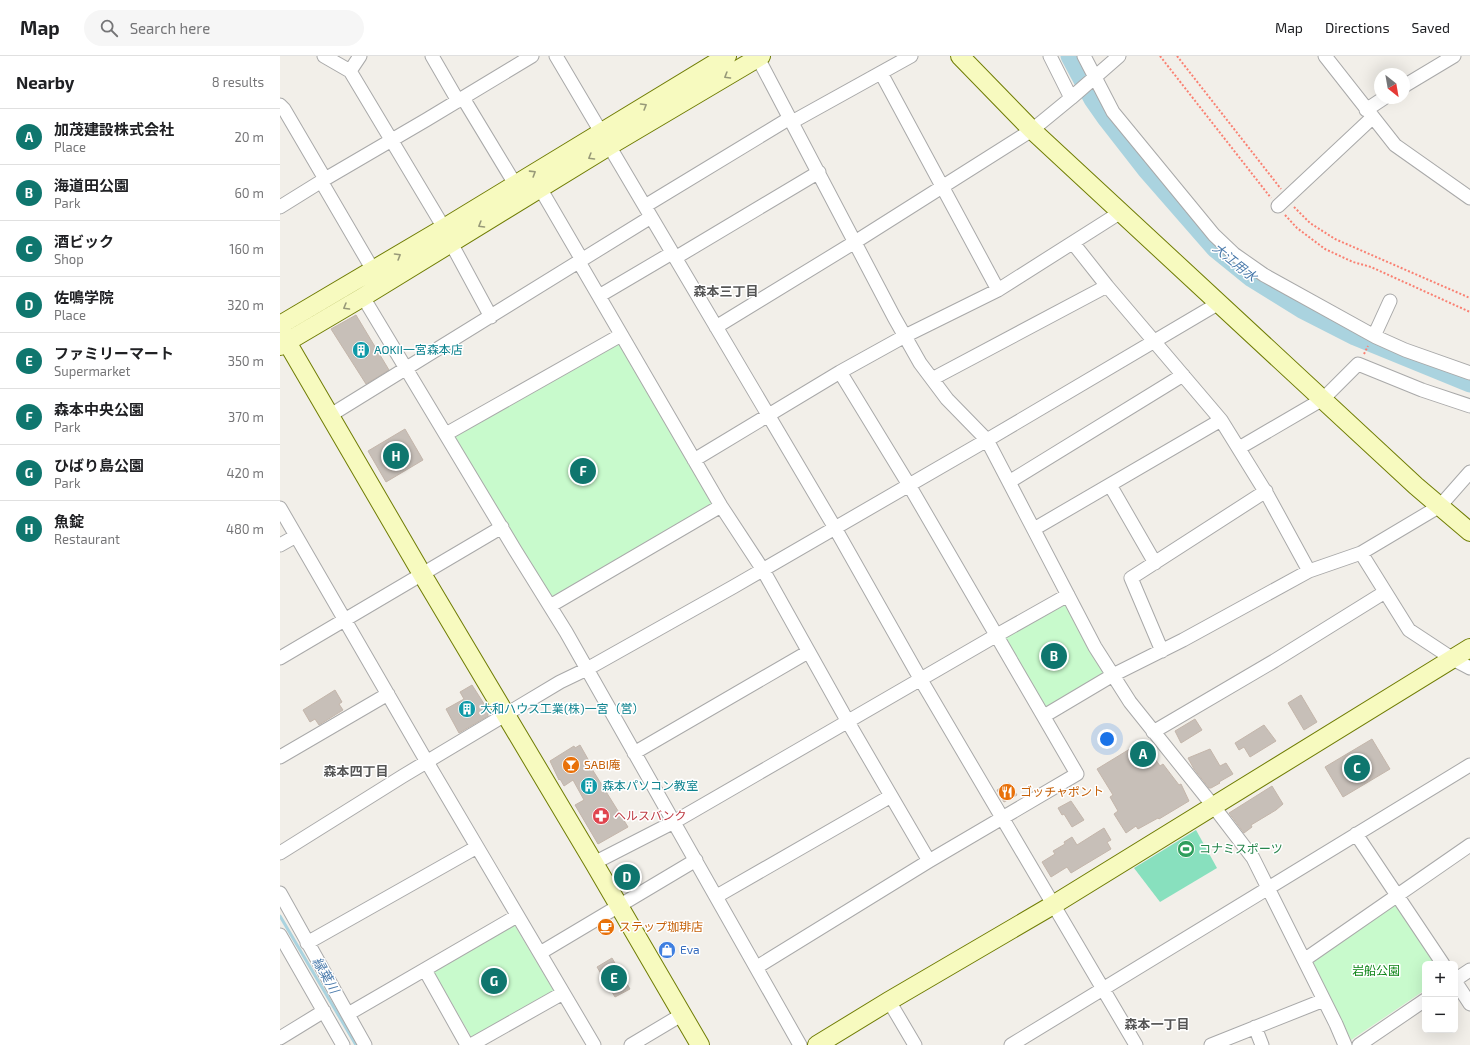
<!DOCTYPE html>
<html lang="en">
<head>
<meta charset="utf-8">
<style>
  body { margin:0; font-family:"Exo 2","Noto Sans JP",sans-serif; background:#f6f6f6; color:#202124 }
  .controls { position:absolute; right:12px; bottom:12px; display:grid; overflow:hidden; border-radius:6px; box-shadow:0 4px 16px #0002 }
  .controls button { width:36px; height:36px; display:grid; place-items:center; padding:0; border:0; border-bottom:1px solid #e0e0e0; background:#fff; color:#202124; font:20px sans-serif }
  .compass { position:absolute; left:1094px; top:12px; width:36px; height:36px; border-radius:50%; background:#fff; box-shadow:0 4px 16px #0002; rotate:149deg }
  .you { position:absolute; left:827px; top:683px; width:14px; height:14px; margin:-10px; border:3px solid #fff; border-radius:50%; background:#1a73e8; box-shadow:0 0 0 6px #1a73e833 }
  .badge { display:grid; place-items:center; width:26px; height:26px; border-radius:50%; background:#0f766e; color:#fff; font-size:13px; font-weight:700 }
  .pin { position:absolute; translate:-50% -50%; border:2px solid #fff; box-shadow:0 1px 4px #0006 }
  .list { margin:0; padding:0; list-style:none }
  h2 { display:flex; justify-content:space-between; align-items:center; height:52px; margin:0; padding:0 16px; font-size:17px }
  h2 small { font-size:13px; font-weight:400; color:#757577 }
  .list li { display:grid; grid-template-columns:26px 1fr auto; gap:12px; align-items:center; box-sizing:border-box; height:56px; padding:0 16px; border-top:1px solid #e0e0e0 }
  .list b { display:block; font-size:15px; white-space:nowrap }
  .list p { margin:0; font-size:13px; white-space:nowrap; color:#757577 }
  .list em { font-size:13px; font-style:normal; color:#757577 }
  .icon { flex:none; width:22px; height:22px; fill:none; stroke:currentColor; stroke-width:2; stroke-linecap:round; stroke-linejoin:round }
  .map { position:relative; flex:none; width:1190px; height:989px; overflow:hidden }
  header { display:flex; align-items:center; gap:24px; box-sizing:border-box; height:56px; padding:0 20px; background:#fff; border-bottom:1px solid #e0e0e0 }
  header strong { font-size:19px }
  nav { display:flex; gap:22px; margin-inline-start:auto; font-size:14px }
  .search { width:280px; height:36px; background:#f6f6f6; display:flex; align-items:center; gap:10px; box-sizing:border-box; padding:0 14px; border-radius:22px; color:#757577; font-size:15px }
  main { display:flex }
  aside { flex:1; background:#fff }
  .map>svg:first-child { display:block }
</style>
</head>
<body>
<header>
<strong>Map</strong>
<div class="search"><svg class="icon" aria-label="search" viewBox="0 0 24 24"><circle cx="10" cy="10" r="6"/><path d="M15 15l6 6"/></svg>Search here</div>
<nav><a>Map</a><a>Directions</a><a>Saved</a></nav>
</header>
<main>
<aside>
<h2>Nearby<small>8 results</small></h2>
<ul class="list">
<li><span class="badge">A</span><div><b>加茂建設株式会社</b><p>Place</p></div><em>20 m</em></li>
<li><span class="badge">B</span><div><b>海道田公園</b><p>Park</p></div><em>60 m</em></li>
<li><span class="badge">C</span><div><b>酒ビック</b><p>Shop</p></div><em>160 m</em></li>
<li><span class="badge">D</span><div><b>佐鳴学院</b><p>Place</p></div><em>320 m</em></li>
<li><span class="badge">E</span><div><b>ファミリーマート</b><p>Supermarket</p></div><em>350 m</em></li>
<li><span class="badge">F</span><div><b>森本中央公園</b><p>Park</p></div><em>370 m</em></li>
<li><span class="badge">G</span><div><b>ひばり島公園</b><p>Park</p></div><em>420 m</em></li>
<li><span class="badge">H</span><div><b>魚錠</b><p>Restaurant</p></div><em>480 m</em></li>
</ul>
</aside>
<div class="map">
<svg width="1190" height="989" viewBox="0 0 1190 989">
  <rect width="100%" height="100%" fill="#f2efe9"/>
  <path fill="#c8facc" d="M341 279 437 452 270 550 166 378Z
    M787 546 827 619 765 654 721 582Z
    M1116 848 1157 908H1145V934L1071 984 1033 906Z
    M234 868 274 935 192 982 153 915Z"/>
  <path fill="#88e0be" d="M916 774 937 812 880 846 854 812Z"/>
  <g fill="none" stroke-linecap="round" stroke-linejoin="round">
    <path stroke="#aad3df" stroke-width="3" d="M0 860 76 989"/>
    <path stroke="#aad3df" stroke-width="19" d="M790 0 813 43 827 63 866 113 935 192 972 222 1022 253 1075 280 1190 327"/>
  </g>
  <path fill="#c7bfb8" stroke="#c4b6ab" d="M76 259 109 314 86 328 51 273Z
    M125 373 143 404 106 426 88 395Z
    M192 629 208 654V660L179 677 166 653 184 643 180 636Z
    M55 634 62 646 59 648 63 654 39 669 35 663 30 666 23 654Z
    M1021 639 1037 666 1024 674 1008 647Z
    M915 663 922 674 901 687 895 675Z
    M984 669 996 685 970 701 964 691 959 694 955 687Z
    M1092 683 1110 713 1063 741 1045 711Z
    M863 685 880 710 883 708 899 729 901 728 909 745 879 763 878 762 858 773 856 770 846 777 834 758 838 755 830 741 833 739 817 713Z
    M300 689 313 712 312 713 348 771 318 788 295 749 304 744 293 724 284 730 280 723 279 724 270 705 294 690 295 692Z
    M930 693 940 710 946 707 953 718 939 726 940 727 931 732H929L914 713 908 702Z
    M729 727 737 739 724 746 717 734Z
    M992 730 1003 748 996 754 971 769 972 771 964 777 949 757Z
    M791 745 804 764 792 771 784 758 782 759 778 752Z
    M824 772 831 784 827 786 831 793 791 817 787 811 771 821 762 806 775 798 773 795 785 788 784 786 792 781 797 789Z
    M352 809 360 823 343 834 334 819Z
    M332 902 350 933 335 941 317 911Z"/>
  <g fill="none" stroke-linecap="round" stroke-linejoin="round">
    <defs>
      <path id="street" d="M44 0 70 15 164 172
        M152 0 178 45
        M276 0 555 472 641 624 856 989
        M770 0 791 42
        M804 0 833 56 934 179 954 198 984 219 1096 281 1125 294 1190 317
        M1045 0 1115 89 1190 142
        M478 2 614 261 640 307 667 343 707 384 815 591 850 646 934 751 973 802 1056 968 1065 989
        M70 15 80 0
        M601 17 718 234
        M1124 30 1174 0
        M183 42 235 128
        M0 49 4 53 45 123
        M1086 54 1104 42
        M512 66 631 0
        M41 125 93 214
        M260 132 302 204
        M365 150 510 62
        M998 150 1093 61
        M0 151 45 123 146 64 252 0
        M171 187 211 261
        M793 187 827 230 941 364 988 440 1029 515
        M395 202 539 116
        M299 206 441 450 483 514 568 666 649 805
        M319 240 392 197
        M83 241 235 494 286 576 520 989
        M436 271 575 186 752 74 791 42 839 0
        M1094 280 1110 245
        M652 323 827 230
        M49 360 371 161
        M166 378 341 279
        M959 392 1043 343 1078 308 1142 334 1190 350
        M414 404 560 316 625 280 718 234 841 156
        M729 426 903 319
        M830 429 875 507
        M0 452 147 706 314 989
        M754 473 941 364
        M0 489 16 480
        M1081 497 1129 574 1173 603 1190 612
        M270 550 441 450
        M882 595 851 522 986 435
        M0 602 222 471
        M764 660 833 619 903 584 1029 515 1081 497 1160 450 1190 416
        M873 676 994 605 1105 536
        M354 697 528 596
        M0 701 108 638
        M1076 778 1163 908
        M0 797 123 720 280 626 307 613 453 531 707 384 939 247
        M314 807 394 766 717 579 788 539
        M0 837 85 989
        M437 840 611 740
        M0 879 63 989
        M27 887 197 791
        M260 897 416 804
        M1024 904 1190 789
        M477 911 649 805 797 718 629 429 560 316
        M145 914 187 989
        M1175 924 1190 914
        M1175 925 1190 948
        M609 945 635 989
        M68 958 237 860
        M975 971 982 989
        M0 982 44 955
        M191 989 283 937
        M351 989 403 958
        M731 989 1190 709
        M931 989 1044 944
        M1079 989 1145 944"/>
      <path id="secondary" d="M680 0 752 74 1136 430 1190 476
        M0 269 164 172 447 0
        M0 274 142 518 314 807 420 989
        M0 290 83 241 329 90 481 0
        M537 989 609 945 773 849 1190 592"/>
    </defs>
    <use href="#street" stroke="#a9a9a9" stroke-width="15"/>
    <use href="#secondary" stroke="#707d05" stroke-width="20"/>
    <path stroke="#fa8072" stroke-width="2" stroke-dasharray="2 2" stroke-linecap="butt" d="M880 0 991 142
      M897 0 1001 133
      M1014 151 1030 167 1055 183 1190 242
      M1005 159 1017 172 1045 193 1073 206 1091 211 1190 256
      M1084 298 1088 290"/>
    <use href="#street" stroke="#fff" stroke-width="13"/>
    <use href="#secondary" stroke="#f7fabf" stroke-width="18"/>
  </g>
  <defs><path id="oneway-chevron" d="M-2-3.5L2.5 0L-2 3.5" fill="none" stroke-width="1.6" stroke-linecap="round" stroke-linejoin="round"/></defs>
  <g stroke="#979978">
    <use href="#oneway-chevron" transform="translate(447 20) rotate(149)"/>
    <use href="#oneway-chevron" transform="translate(364 50) rotate(-31)"/>
    <use href="#oneway-chevron" transform="translate(311 101) rotate(149)"/>
    <use href="#oneway-chevron" transform="translate(253 117) rotate(-32)"/>
    <use href="#oneway-chevron" transform="translate(201 169) rotate(149)"/>
    <use href="#oneway-chevron" transform="translate(118 200) rotate(-31)"/>
    <use href="#oneway-chevron" transform="translate(66 251) rotate(150)"/>
  </g>
  <defs>
    <symbol id="building-disc" viewBox="-11 -11 22 22"><circle r="9.5" fill="#0f9aa8" stroke="#fff"/><path d="M-4-6H4V6H1V3H-1V6H-4ZM-2.5-4.3h1.7v1.8h-1.7ZM.8-4.3h1.7v1.8H.8ZM-2.5-1h1.7V.8h-1.7ZM.8-1h1.7V.8H.8Z" fill="#fff"/></symbol>
    <symbol id="bar-disc" viewBox="-11 -11 22 22"><circle r="9.5" fill="#e8710a" stroke="#fff"/><path d="M-6-5H6L.8 .8V4.5H3.5V6h-7V4.5H-.8V.8Z" fill="#fff"/></symbol>
    <symbol id="restaurant-disc" viewBox="-11 -11 22 22"><circle r="9.5" fill="#e8710a" stroke="#fff"/><path d="M-5-6h1v4h1v-4h1v4h1v-4h1v5L-1.5 .5V6h-2V.5L-5-1ZM5-6V6H3V1.5H1.5Q1.5-4 5-6Z" fill="#fff"/></symbol>
    <symbol id="pharmacy-disc" viewBox="-11 -11 22 22"><circle r="9.5" fill="#e0444e" stroke="#fff"/><path d="M-2-6h4v4h4v4h-4v4h-4v-4h-4v-4h4Z" fill="#fff"/></symbol>
    <symbol id="stadium-disc" viewBox="-11 -11 22 22"><circle r="9.5" fill="#2e9e5b" stroke="#fff"/><path d="M0-5a6.5 5 0 1 0 0 10a6.5 5 0 1 0 0-10ZM-3.5-1.8h7v3.6h-7Z" fill="#fff"/></symbol>
    <symbol id="cafe-disc" viewBox="-11 -11 22 22"><circle r="9.5" fill="#e8710a" stroke="#fff"/><path d="M-5.5-4.5H6V0H3Q3 3.5 0 3.5H-2.5Q-5.5 3.5-5.5 0ZM3-3.2v2h1.7v-2ZM-6 4.5H4V6H-6Z" fill="#fff"/></symbol>
    <symbol id="shop-disc" viewBox="-11 -11 22 22"><circle r="9.5" fill="#3f7fe0" stroke="#fff"/><path d="M-5-2.5h2.3a2.7 3.5 0 0 1 5.4 0H5L5.5 6h-11ZM-1.5-2.5h3a1.5 2.3 0 0 0-3 0Z" fill="#fff"/></symbol>
  </defs>
  <g fill-rule="evenodd">
    <use href="#building-disc" x="71" y="284" width="20" height="20"/>
    <use href="#building-disc" x="177" y="643" width="20" height="20"/>
    <use href="#bar-disc" x="281" y="699" width="20" height="20"/>
    <use href="#building-disc" x="299" y="720" width="20" height="20"/>
    <use href="#restaurant-disc" x="717" y="726" width="20" height="20"/>
    <use href="#pharmacy-disc" x="311" y="750" width="20" height="20"/>
    <use href="#stadium-disc" x="896" y="783" width="20" height="20"/>
    <use href="#cafe-disc" x="316" y="861" width="20" height="20"/>
    <use href="#shop-disc" x="377" y="884" width="20" height="20"/>
  </g>
  <g text-anchor="middle" stroke-width="3" stroke-linejoin="round" paint-order="stroke">
    <g font-size="12" fill="#0d838f" stroke="#fff" text-anchor="start">
      <text x="94" y="298">AOKII一宮森本店</text>
      <text x="200" y="657">大和ハウス工業(株)一宮（営）</text>
      <text x="322" y="734">森本パソコン教室</text>
    </g>
    <g font-size="12" fill="#c56008" stroke="#fff" text-anchor="start">
      <text x="304" y="713">SABI庵</text>
      <text x="740" y="740">ゴッチャポント</text>
      <text x="339" y="875">ステップ珈琲店</text>
    </g>
    <g font-size="12" fill="#be3a42" stroke="#fff" text-anchor="start">
      <text x="334" y="764">ヘルスバンク</text>
    </g>
    <g font-size="12" fill="#27864d" stroke="#fff" text-anchor="start">
      <text x="919" y="797">コナミスポーツ</text>
    </g>
    <g font-size="12" fill="#366cbe" stroke="#fff" text-anchor="start">
      <text x="400" y="898">Eva</text>
    </g>
    <g font-size="12" fill="#0c8416" stroke="#fff">
      <text x="1096" y="919">岩船公園</text>
    </g>
    <g font-size="13" font-style="italic" fill="#4a7aab" stroke="#fff">
      <text transform="translate(955 206) rotate(39)" y="5">大江用水</text>
      <text transform="translate(46 919) rotate(60)" y="5">縁葉川</text>
    </g>
    <g font-size="13" font-weight="bold" fill="#555" stroke="#fff">
      <text x="446" y="240">森本三丁目</text>
      <text x="76" y="720">森本四丁目</text>
      <text x="877" y="973">森本一丁目</text>
    </g>
  </g>
</svg>
<div class="controls">
<button>+</button>
<button>−</button>
</div>
<svg class="compass" viewBox="-18 -18 36 36"><path d="M0-13l5 13h-10z" fill="#e53935"/><path d="M0 13l5-13h-10z" fill="#757577"/></svg>
<div class="you"></div>
<div class="pin badge" style="left:863px;top:698px">A</div>
<div class="pin badge" style="left:774px;top:600px">B</div>
<div class="pin badge" style="left:1077px;top:712px">C</div>
<div class="pin badge" style="left:347px;top:821px">D</div>
<div class="pin badge" style="left:334px;top:922px">E</div>
<div class="pin badge" style="left:303px;top:415px">F</div>
<div class="pin badge" style="left:214px;top:925px">G</div>
<div class="pin badge" style="left:116px;top:400px">H</div>
</div>
</main>
</body>
</html>
